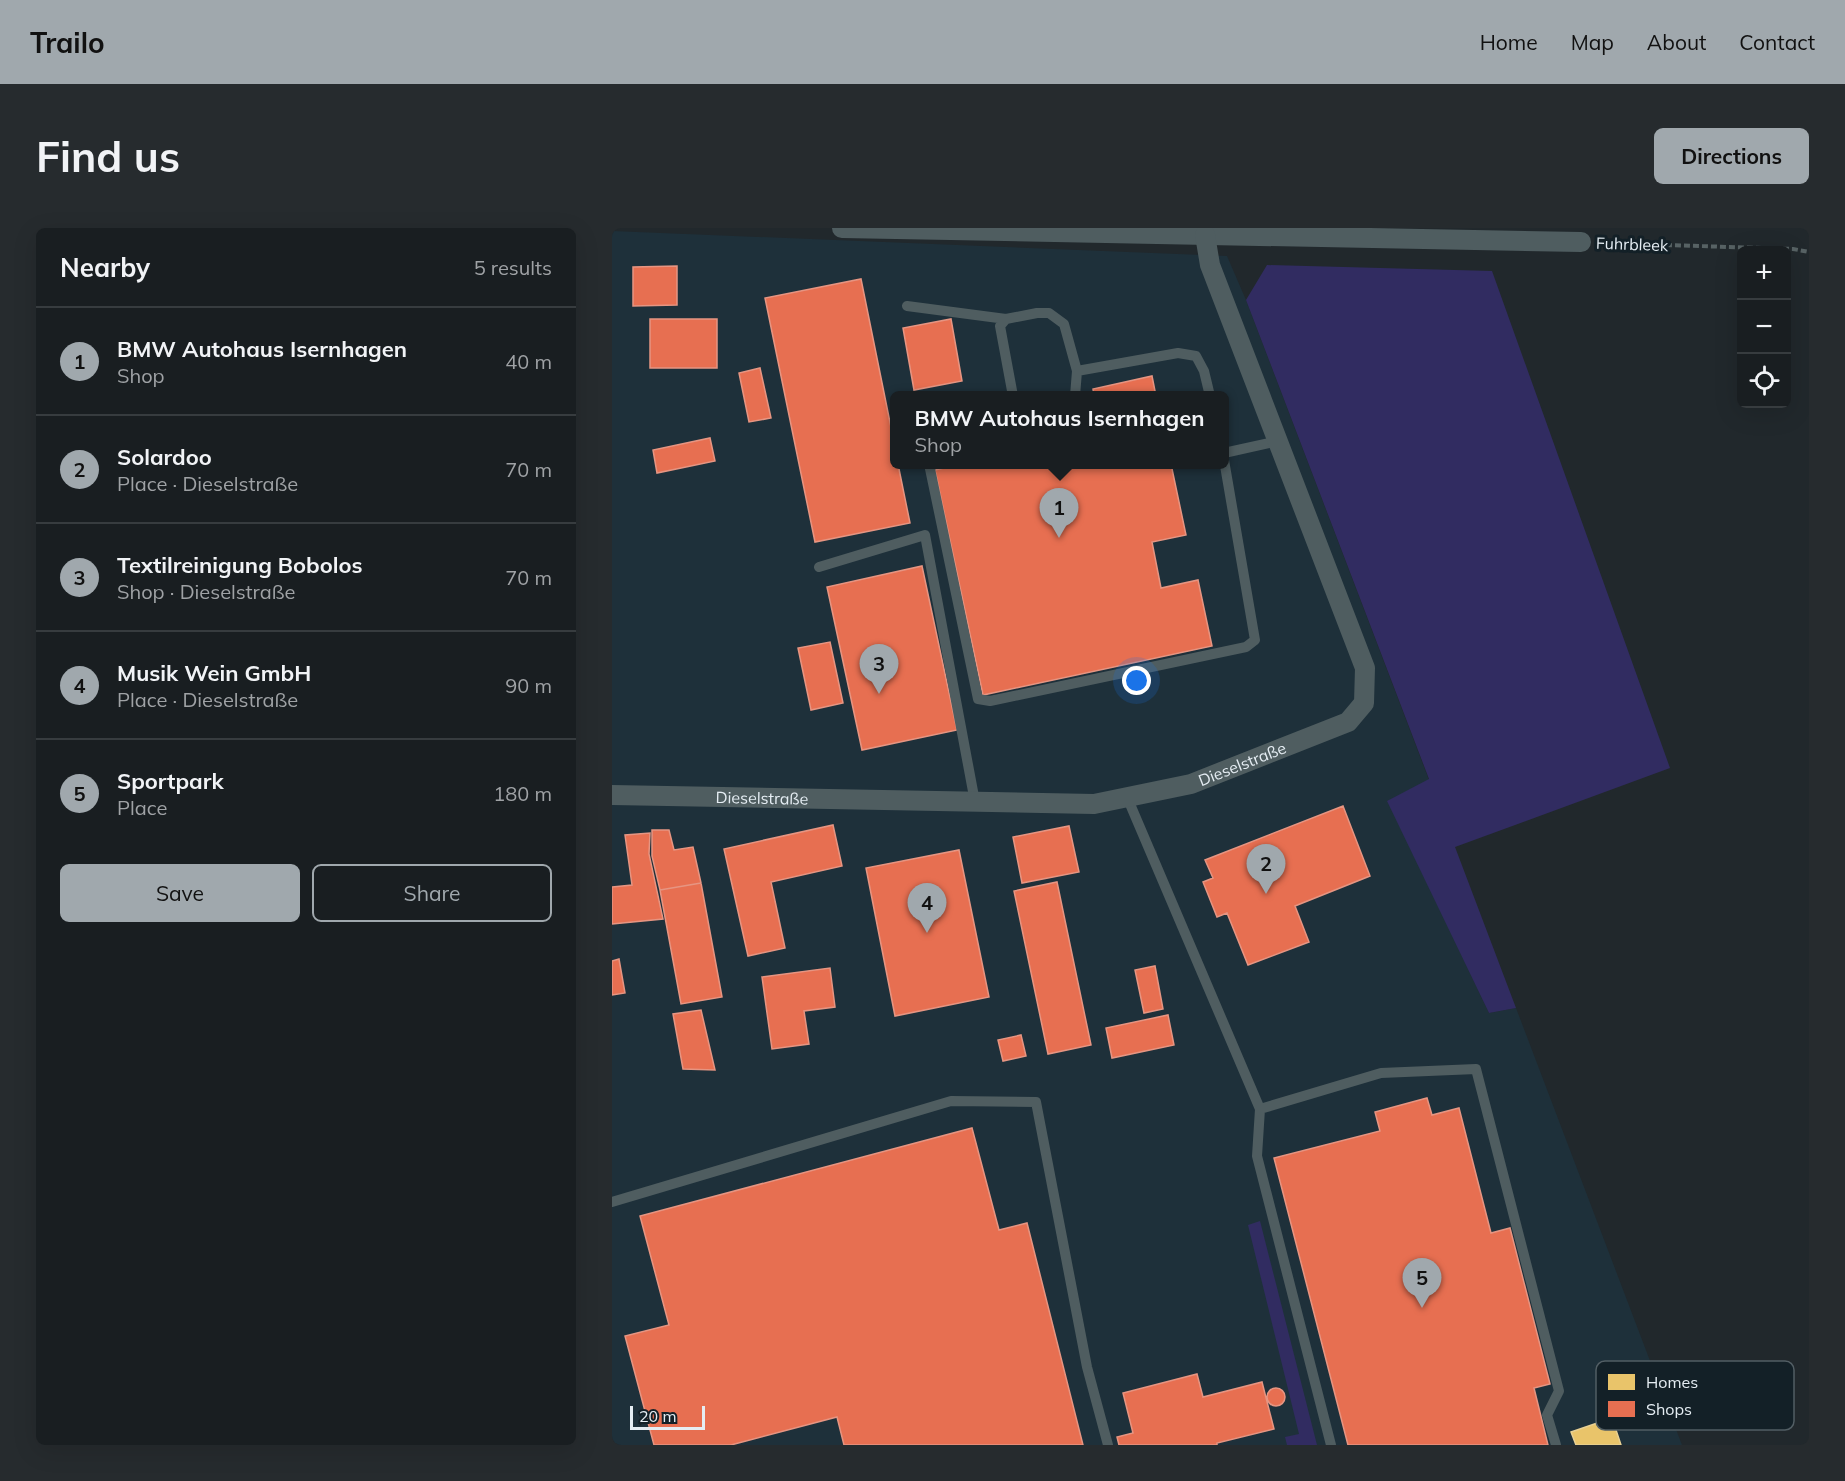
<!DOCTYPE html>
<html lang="en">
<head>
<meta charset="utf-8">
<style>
  body { margin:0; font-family:Mulish,sans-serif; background:#262b2e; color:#f1f3f6 }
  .controls { position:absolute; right:18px; top:18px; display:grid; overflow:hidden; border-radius:9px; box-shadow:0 6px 24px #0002 }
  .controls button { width:54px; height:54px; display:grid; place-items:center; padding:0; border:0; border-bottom:2px solid #373c3f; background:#191e21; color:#f1f3f6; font:30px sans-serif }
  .scale { position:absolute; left:18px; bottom:15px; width:75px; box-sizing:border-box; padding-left:6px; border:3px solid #e5edf3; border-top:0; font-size:16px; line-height:21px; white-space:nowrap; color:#e5edf3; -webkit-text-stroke:4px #132027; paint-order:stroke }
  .you { position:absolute; left:525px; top:453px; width:21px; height:21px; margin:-15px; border:4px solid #fff; border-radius:50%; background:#1a73e8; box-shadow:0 0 0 9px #1a73e833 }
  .badge { display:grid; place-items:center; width:39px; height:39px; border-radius:50%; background:#a0a8ad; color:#111; font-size:20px; font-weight:700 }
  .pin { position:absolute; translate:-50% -50px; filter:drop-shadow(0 2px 3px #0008) }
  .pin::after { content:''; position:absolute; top:32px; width:21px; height:18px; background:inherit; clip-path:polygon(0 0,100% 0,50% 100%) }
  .popup { position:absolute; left:278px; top:163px; width:339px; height:78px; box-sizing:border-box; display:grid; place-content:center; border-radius:9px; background:#191e21; filter:drop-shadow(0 2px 4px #0005); font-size:20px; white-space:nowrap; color:#9fa2a5 }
  .popup b { font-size:22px; color:#f1f3f6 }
  .popup::after { content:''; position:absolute; left:50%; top:100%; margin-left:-12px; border:12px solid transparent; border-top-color:#191e21 }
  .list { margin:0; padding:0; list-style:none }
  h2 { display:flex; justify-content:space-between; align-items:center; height:78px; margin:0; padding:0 24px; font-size:26px }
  h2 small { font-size:20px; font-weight:400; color:#9fa2a5 }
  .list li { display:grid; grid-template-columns:39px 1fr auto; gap:18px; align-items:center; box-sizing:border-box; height:108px; padding:0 24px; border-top:2px solid #373c3f }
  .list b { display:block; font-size:22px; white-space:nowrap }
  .list p { margin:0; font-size:20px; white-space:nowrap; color:#9fa2a5 }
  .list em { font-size:20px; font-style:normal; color:#9fa2a5 }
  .actions { display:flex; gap:12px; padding:18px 24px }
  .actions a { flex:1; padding:14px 0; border:2px solid #a0a8ad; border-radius:9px; text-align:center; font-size:21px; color:#a0a8ad }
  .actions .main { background:#a0a8ad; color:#111 }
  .icon { flex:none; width:33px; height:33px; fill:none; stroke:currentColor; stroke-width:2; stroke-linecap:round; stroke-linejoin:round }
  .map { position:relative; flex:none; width:1197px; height:1217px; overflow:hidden; border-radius:9px }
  header { display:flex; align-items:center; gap:36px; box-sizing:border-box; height:84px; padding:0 30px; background:#a0a8ad; color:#111 }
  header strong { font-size:28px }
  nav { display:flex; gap:33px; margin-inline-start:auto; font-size:21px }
  .intro { display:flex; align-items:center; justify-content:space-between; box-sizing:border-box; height:144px; padding:0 36px }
  h1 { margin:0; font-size:42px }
  .button { padding:15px 27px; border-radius:9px; background:#a0a8ad; color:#111; font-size:21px; font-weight:700 }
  main { display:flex; gap:36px; padding:0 36px }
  aside { flex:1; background:#191e21; border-radius:9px; box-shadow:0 6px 24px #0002 }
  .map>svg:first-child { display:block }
</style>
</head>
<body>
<header>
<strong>Trailo</strong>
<nav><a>Home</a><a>Map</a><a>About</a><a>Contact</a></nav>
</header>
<div class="intro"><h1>Find us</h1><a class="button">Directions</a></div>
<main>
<aside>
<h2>Nearby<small>5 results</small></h2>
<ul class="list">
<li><span class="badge">1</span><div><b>BMW Autohaus Isernhagen</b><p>Shop</p></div><em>40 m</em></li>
<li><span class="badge">2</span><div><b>Solardoo</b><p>Place · Dieselstraße</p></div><em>70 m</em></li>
<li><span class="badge">3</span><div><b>Textilreinigung Bobolos</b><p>Shop · Dieselstraße</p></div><em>70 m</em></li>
<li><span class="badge">4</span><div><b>Musik Wein GmbH</b><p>Place · Dieselstraße</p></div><em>90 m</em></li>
<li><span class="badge">5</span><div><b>Sportpark</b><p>Place</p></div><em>180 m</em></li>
</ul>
<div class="actions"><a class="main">Save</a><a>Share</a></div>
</aside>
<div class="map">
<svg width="1197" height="1217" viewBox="0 0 1197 1217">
  <rect width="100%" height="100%" fill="#21282c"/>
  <path fill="#1e303a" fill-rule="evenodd" d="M0 3 615 28 634 72 817 552 776 573 877 785 904 780 1070 1217H0ZM282 168H612V236H282Z"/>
  <path fill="#312c61" d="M655 37 880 43 1058 540 843 619 904 780 877 785 775 573 817 551 634 72Z
    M648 993 705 1217H675L673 1209 687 1206 636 997Z"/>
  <path fill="#e9c46a" stroke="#e8d093" stroke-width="1.5" d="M1000 1190 1009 1217H964L959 1204Z"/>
  <path fill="#e76f51" stroke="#e69582" stroke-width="1.5" d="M65 38V77L21 78V39Z
    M249 51 282 214V236H286L298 295 203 314 153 70Z
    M38 91H105V140H38Z
    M339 91 350 153 302 162 291 100Z
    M148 140 159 190 137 194 127 145Z
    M540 148 544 168H482L481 161Z
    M98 210 103 233 45 245 41 222Z
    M350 236H559L574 307 540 314 549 360 586 352 600 418 371 467 323 242Z
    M310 338 345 502 250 522 215 359Z
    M218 414 231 475 199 482 186 420Z
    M731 578 758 648 683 678 697 714 636 737 615 685 605 689 591 654 601 650 593 632Z
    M221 597 230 638 159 654 173 720 136 728 112 621Z
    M457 598 467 644 410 655 401 609Z
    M40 602H57L62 622 81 619 89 655 48 662 40 628Z
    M38 605 37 626 51 691 0 696V659L20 657 13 607Z
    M347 622 377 769 283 788 254 640Z
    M445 654 479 817 436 826 402 663Z
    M89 655 110 769 69 776 48 662Z
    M7 731 13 765 0 767V733Z
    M543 738 551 781 532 785 523 742Z
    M218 740 223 779 192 783 197 816 160 821 150 749Z
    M89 782 103 842 71 841 61 786Z
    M556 787 562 817 500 830 494 800Z
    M409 807 414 828 391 833 386 812Z
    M815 870 820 887 847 880 879 1005 898 1000 938 1156 922 1160 936 1217H736L662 930 768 903 763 884Z
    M360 900 387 1002 415 995 471 1217H232L225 1189 119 1217H42L13 1108 57 1097 28 988Z
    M585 1146 591 1169 650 1154 662 1201 605 1215V1217H507L505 1209 521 1205 511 1165Z
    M655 1169a9 9 0 1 1 18 0a9 9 0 1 1-18 0Z"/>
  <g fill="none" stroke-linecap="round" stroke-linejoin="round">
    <path stroke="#576264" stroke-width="4" stroke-dasharray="6 3" stroke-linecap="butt" d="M991 15 1181 21 1197 24"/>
    <path stroke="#4f5d60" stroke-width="10" d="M295 78 394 91
      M465 143 566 125 584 128 592 143 598 168
      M401 168 388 98 394 91 425 85H437L452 96 465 143 463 168
      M612 225 666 213
      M317 236 366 471 378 473 634 419 643 412 612 232
      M207 339 313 307 363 574
      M515 569 648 881 645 928 719 1217
      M648 881 769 845 864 841 947 1163 935 1187 944 1217
      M0 974 339 873 424 874 475 1139 496 1217"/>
    <g stroke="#4f5d60" stroke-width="20">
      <path d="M230 0 969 14"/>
      <path id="s1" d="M0 567 482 576 579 556 736 494 752 475 753 440 598 37 593 7"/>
    </g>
  </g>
  <g text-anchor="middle" stroke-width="6" stroke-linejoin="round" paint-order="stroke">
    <g font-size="16" fill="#e5edf3" stroke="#132027">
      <text transform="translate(1020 16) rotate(2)" y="6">Fuhrbleek</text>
      <text dy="6" stroke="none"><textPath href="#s1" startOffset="636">Dieselstraße</textPath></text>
      <text dy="6" stroke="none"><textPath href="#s1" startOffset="150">Dieselstraße</textPath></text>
    </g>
  </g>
  <rect x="984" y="1133" width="198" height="69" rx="9" fill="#132027" stroke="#525e64" stroke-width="1.5"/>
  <rect x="996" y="1146" width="27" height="16" fill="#e9c46a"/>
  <rect x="996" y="1173" width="27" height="16" fill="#e76f51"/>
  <g font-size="16" fill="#e5edf3">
    <text x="1034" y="1160">Homes</text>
    <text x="1034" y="1187">Shops</text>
  </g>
</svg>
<div class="controls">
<button>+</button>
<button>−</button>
<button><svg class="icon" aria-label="locate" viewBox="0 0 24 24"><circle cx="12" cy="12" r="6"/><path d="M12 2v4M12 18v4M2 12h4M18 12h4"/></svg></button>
</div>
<div class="scale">20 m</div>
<div class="you"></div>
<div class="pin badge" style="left:447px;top:310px">1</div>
<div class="popup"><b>BMW Autohaus Isernhagen</b>Shop</div>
<div class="pin badge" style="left:654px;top:666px">2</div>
<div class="pin badge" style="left:267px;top:466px">3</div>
<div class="pin badge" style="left:315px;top:705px">4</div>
<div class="pin badge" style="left:810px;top:1080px">5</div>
</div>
</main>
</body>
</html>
